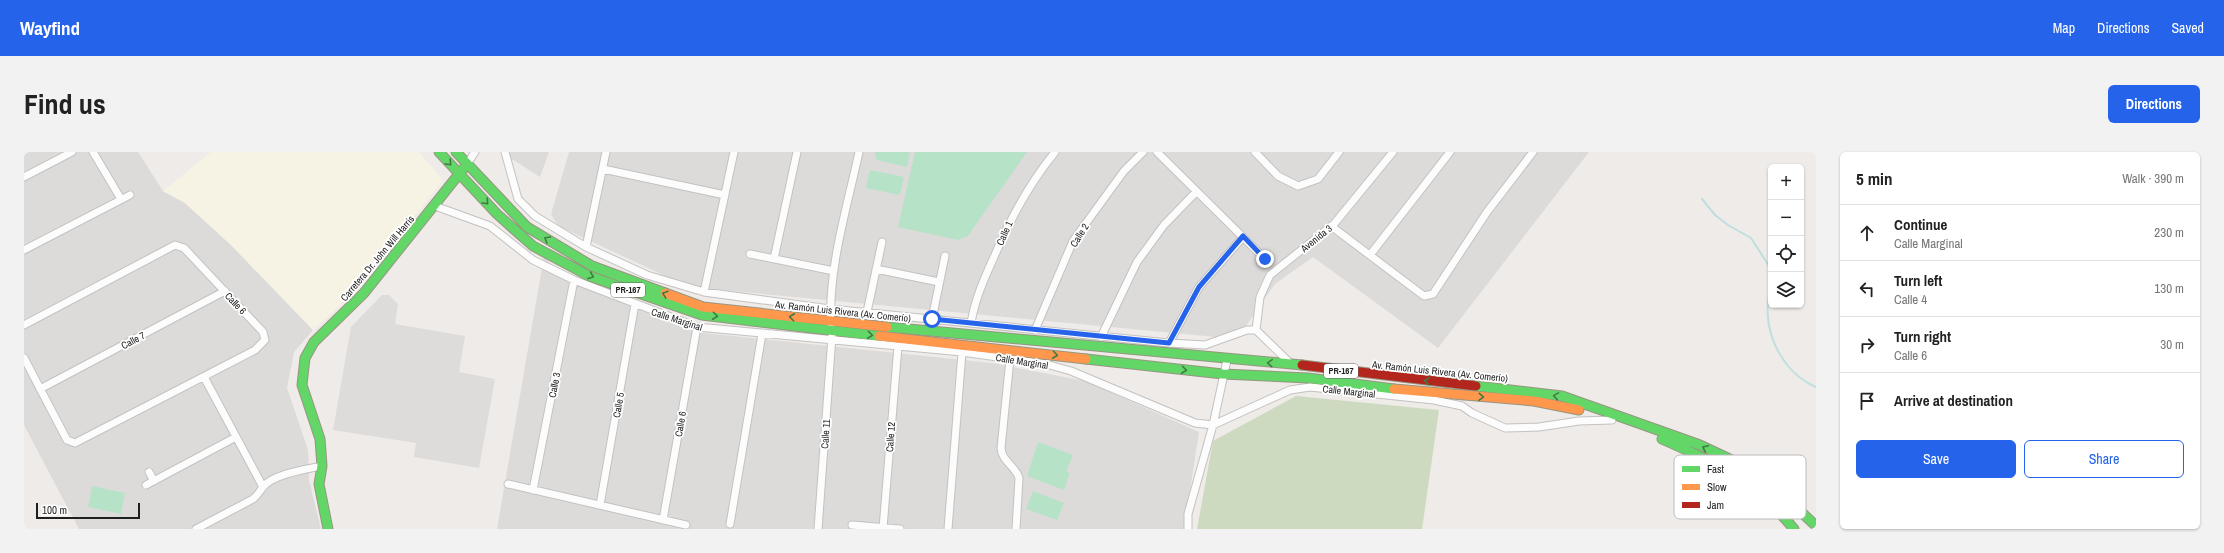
<!DOCTYPE html>
<html lang="en">
<head>
<meta charset="utf-8">
<style>
  body { margin:0; font-family:"Archivo Narrow",sans-serif; background:#f2f2f2; color:#222 }
  .controls { position:absolute; right:12px; top:12px; display:grid; overflow:hidden; border-radius:6px; box-shadow:0 1px 3px #0004 }
  .controls button { width:36px; height:36px; display:grid; place-items:center; padding:0; border:0; border-bottom:1px solid #e0e0e0; background:#fff; color:#222; font:20px sans-serif }
  .scale { position:absolute; left:12px; bottom:10px; width:104px; box-sizing:border-box; padding-left:4px; border:2px solid #1f1f1f; border-top:0; font-size:11px; line-height:14px; white-space:nowrap; color:#1f1f1f; -webkit-text-stroke:3px #fff; paint-order:stroke }
  .stop { position:absolute; width:12px; height:12px; margin:-9px; border:3px solid #2563eb; border-radius:50%; background:#fff }
  .stop.end { background:#2563eb; border-color:#fff; box-shadow:0 1px 4px #0008 }
  .list { margin:0; padding:0; list-style:none }
  h2 { display:flex; justify-content:space-between; align-items:center; height:52px; margin:0; padding:0 16px; font-size:17px }
  h2 small { font-size:13px; font-weight:400; color:#767676 }
  .list li { display:grid; grid-template-columns:26px 1fr auto; gap:12px; align-items:center; box-sizing:border-box; height:56px; padding:0 16px; border-top:1px solid #e0e0e0 }
  .list b { display:block; font-size:15px; white-space:nowrap }
  .list p { margin:0; font-size:13px; white-space:nowrap; color:#767676 }
  .list em { font-size:13px; font-style:normal; color:#767676 }
  .actions { display:flex; gap:8px; padding:12px 16px }
  .actions a { flex:1; padding:9px 0; border:1px solid #2563eb; border-radius:6px; text-align:center; font-size:14px; color:#2563eb }
  .actions .main { background:#2563eb; color:#fff }
  .icon { flex:none; width:22px; height:22px; fill:none; stroke:currentColor; stroke-width:2; stroke-linecap:round; stroke-linejoin:round }
  .map { position:relative; flex:none; width:1792px; height:377px; overflow:hidden; border-radius:6px }
  header { display:flex; align-items:center; gap:24px; box-sizing:border-box; height:56px; padding:0 20px; background:#2563eb; color:#fff }
  header strong { font-size:19px }
  nav { display:flex; gap:22px; margin-inline-start:auto; font-size:14px }
  .intro { display:flex; align-items:center; justify-content:space-between; box-sizing:border-box; height:96px; padding:0 24px }
  h1 { margin:0; font-size:28px }
  .button { padding:10px 18px; border-radius:6px; background:#2563eb; color:#fff; font-size:14px; font-weight:700 }
  main { display:flex; gap:24px; padding:0 24px }
  aside { flex:1; background:#fff; border-radius:6px; box-shadow:0 1px 3px #0004 }
  .map>svg:first-child { display:block }
</style>
</head>
<body>
<header>
<strong>Wayfind</strong>
<nav><a>Map</a><a>Directions</a><a>Saved</a></nav>
</header>
<div class="intro"><h1>Find us</h1><a class="button">Directions</a></div>
<main>
<div class="map">
<svg width="1792" height="377" viewBox="0 0 1792 377">
  <rect width="100%" height="100%" fill="#eeebe8"/>
  <path fill="#dddbda" d="M0 0H114L139 39 161 51 207 93 289 178 270 200 263 236 284 298 285 328 297 377H55L0 273Z
    M477 0H525L516 25Z
    M545 0H1565L1414 196 1289 105 1251 132 1213 187 665 135 534 74 527 62Z
    M520 104 539 127 670 180 968 211 1061 229 1175 280 1160 377H473Z"/>
  <path fill="#f7f3e4" d="M187 0H395L419 28 355 110 324 146 289 178 207 93 161 51 139 39Z"/>
  <path fill="#cedabf" d="M1272 244 1415 258 1398 377H1173L1189 289Z"/>
  <path fill="#b6e2c8" d="M851 0H886L883 15 853 8 851 4Z
    M891 0H1003L944 84 934 88 874 75Z
    M846 18 880 25 876 43 842 36Z
    M1014 290 1049 303 1042 320 1046 321 1040 338 1003 324Z
    M68 334 101 341 97 362 64 355Z
    M1009 339 1040 351 1033 368 1002 357Z"/>
  <path fill="#dedcdb" d="M358 143H365L374 152 371 172 441 184 435 220 471 227 455 316 390 305 392 291 309 278 327 175Z"/>
  <g fill="none" stroke-linecap="round" stroke-linejoin="round">
    <path stroke="#bededf" stroke-width="2" d="M1678 47 1691 63 1704 73 1727 86 1747 117
      M1747 137C1735 173 1756 220 1792 235"/>
    <defs>
      <path id="street" d="M69 0 97 47
        M481 0 494 47 511 64 562 95 623 123 680 140 806 157 1145 191 1181 193 1223 178H1232
        M1133 0 1241 107
        M1231 0 1254 24 1274 34 1294 27 1315 0
        M443 12 451 0
        M579 17 701 43
        M0 25 48 0
        M411 54 466 74 509 108 550 128 673 175 938 200 1022 212 1047 219 1171 271 1189 273 1266 238 1286 235 1410 248 1438 254 1448 261 1481 276 1515 275 1555 269 1588 268
        M1307 74 1400 144 1409 142 1463 60 1509 0
        M562 95 582 0
        M0 98 106 43
        M726 102 810 119
        M1346 103 1426 0
        M750 107 773 0
        M852 117 915 130
        M680 140 710 0
        M843 160 858 90
        M908 167 921 104
        M947 171C951 147 960 127 970 105 986 67 1005 32 1031 0
        M0 173 151 93 160 96 239 180 241 188 231 198 51 291 43 288 0 206
        M807 173C804 116 823 56 835 0
        M1011 178 1049 89 1100 19 1119 0
        M1232 178 1236 145 1246 123 1310 72 1369 0
        M1232 178 1266 211
        M1077 185 1113 110 1140 73 1172 40
        M1145 191 1175 135 1219 85
        M986 207 977 296C978 310 991 313 995 326L992 377
        M180 225 239 335
        M16 237 201 139
        M125 320 130 329
        M484 332 662 373
        M122 333 212 285
        M509 338 550 128
        M576 353 611 152
        M639 368 673 175
        M706 372 738 182
        M828 373 876 377
        M859 376 874 194
        M172 377 229 347C234 343 235 340 239 335 249 322 283 317 298 314
        M794 377 808 184
        M924 377 938 200
        M1164 377V362L1189 273 1203 208"/>
      <path id="fast" d="M415 0 473 62 509 94 565 124 678 163 855 184
        M432 0 503 75 568 114 641 141
        M863 175 1278 213
        M1062 207 1199 222 1284 226 1370 237
        M1452 234 1538 244 1676 293 1712 310 1755 339 1792 374
        M1638 287C1691 310 1733 332 1770 377
        M304 377 295 332 298 314 296 287 278 233 281 206 290 190 340 141 439 17"/>
      <path id="slow" d="M641 141 679 155 863 175
        M855 184 1062 207
        M1370 237 1510 249 1555 258"/>
      <path id="jam" d="M1278 213 1452 234"/>
    </defs>
    <use href="#street" stroke="#c3c2c0" stroke-width="9"/>
    <use href="#fast" stroke="#989581" stroke-width="11"/>
    <use href="#slow" stroke="#989581" stroke-width="11"/>
    <use href="#jam" stroke="#989581" stroke-width="11"/>
    <use href="#street" stroke="#fcfcfc" stroke-width="7"/>
    <use href="#fast" stroke="#63d668" stroke-width="9"/>
    <use href="#slow" stroke="#ff974d" stroke-width="9"/>
    <use href="#jam" stroke="#b3261e" stroke-width="9"/>
  </g>
  <defs><path id="oneway-chevron" d="M-2-3.5L2.5 0L-2 3.5" fill="none" stroke-width="1.6" stroke-linecap="round" stroke-linejoin="round"/></defs>
  <g stroke="#417a44">
    <use href="#oneway-chevron" transform="translate(425 11) rotate(47)"/>
    <use href="#oneway-chevron" transform="translate(462 50) rotate(47)"/>
    <use href="#oneway-chevron" transform="translate(523 87) rotate(-149)"/>
    <use href="#oneway-chevron" transform="translate(567 124) rotate(23)"/>
    <use href="#oneway-chevron" transform="translate(641 142) rotate(-161)"/>
    <use href="#oneway-chevron" transform="translate(691 164) rotate(7)"/>
    <use href="#oneway-chevron" transform="translate(768 165) rotate(-173)"/>
    <use href="#oneway-chevron" transform="translate(846 183) rotate(6)"/>
    <use href="#oneway-chevron" transform="translate(1031 203) rotate(7)"/>
    <use href="#oneway-chevron" transform="translate(1246 211) rotate(-176)"/>
    <use href="#oneway-chevron" transform="translate(1160 218) rotate(7)"/>
    <use href="#oneway-chevron" transform="translate(1403 229) rotate(-174)"/>
    <use href="#oneway-chevron" transform="translate(1532 244) rotate(-171)"/>
    <use href="#oneway-chevron" transform="translate(1457 245) rotate(4)"/>
    <use href="#oneway-chevron" transform="translate(1681 296) rotate(-155)"/>
  </g>
  <g fill="none" stroke-linecap="round" stroke-linejoin="round">
    <path stroke="#2563eb" stroke-width="5" d="M908 167 1145 191 1175 135 1219 84 1241 107"/>
  </g>
  <g text-anchor="middle" stroke-width="3.5" stroke-linejoin="round" paint-order="stroke">
    <g fill="#fff" stroke="#626262" stroke-width="1">
      <rect x="587" y="131" width="34" height="14" rx="3"/>
      <rect x="1300" y="212" width="34" height="14" rx="3"/>
    </g>
    <g font-size="9" font-weight="bold" fill="#1f1f1f">
      <text x="604" y="141">PR-167</text>
      <text x="1317" y="222">PR-167</text>
    </g>
    <g font-size="10" fill="#1f1f1f" stroke="#fff">
      <text transform="translate(980 81) rotate(-66)" y="4">Calle 1</text>
      <text transform="translate(1055 83) rotate(-57)" y="4">Calle 2</text>
      <text transform="translate(1292 86) rotate(-39)" y="4">Avenida 3</text>
      <text transform="translate(353 106) rotate(-50)" y="4">Carretera Dr. John Will Harris</text>
      <text transform="translate(212 151) rotate(46)" y="4">Calle 6</text>
      <text transform="translate(819 159) rotate(6)" y="4">Av. Ramón Luis Rivera (Av. Comerío)</text>
      <text transform="translate(653 167) rotate(18)" y="4">Calle Marginal</text>
      <text transform="translate(109 188) rotate(-28)" y="4">Calle 7</text>
      <text transform="translate(998 209) rotate(9)" y="4">Calle Marginal</text>
      <text transform="translate(1416 219) rotate(6)" y="4">Av. Ramón Luis Rivera (Av. Comerío)</text>
      <text transform="translate(530 233) rotate(-79)" y="4">Calle 3</text>
      <text transform="translate(1325 239) rotate(6)" y="4">Calle Marginal</text>
      <text transform="translate(594 253) rotate(-80)" y="4">Calle 5</text>
      <text transform="translate(656 272) rotate(-80)" y="4">Calle 6</text>
      <text transform="translate(801 282) rotate(-86)" y="4">Calle 11</text>
      <text transform="translate(866 285) rotate(-86)" y="4">Calle 12</text>
    </g>
  </g>
  <rect x="1650" y="303" width="132" height="64" rx="6" fill="#fff" stroke="#bcbcbc" stroke-width="1"/>
  <rect x="1658" y="314" width="18" height="6" fill="#63d668"/>
  <rect x="1658" y="332" width="18" height="6" fill="#ff974d"/>
  <rect x="1658" y="350" width="18" height="6" fill="#b3261e"/>
  <g font-size="11" fill="#1f1f1f">
    <text x="1683" y="321">Fast</text>
    <text x="1683" y="339">Slow</text>
    <text x="1683" y="357">Jam</text>
  </g>
</svg>
<div class="controls">
<button>+</button>
<button>−</button>
<button><svg class="icon" aria-label="locate" viewBox="0 0 24 24"><circle cx="12" cy="12" r="6"/><path d="M12 2v4M12 18v4M2 12h4M18 12h4"/></svg></button>
<button><svg class="icon" aria-label="layers" viewBox="0 0 24 24"><path d="M12 4l9 5-9 5-9-5zM3 14l9 5 9-5"/></svg></button>
</div>
<div class="scale">100 m</div>
<div class="stop" style="left:908px;top:167px"></div>
<div class="stop end" style="left:1241px;top:107px"></div>
</div>
<aside>
<h2>5 min<small>Walk · 390 m</small></h2>
<ul class="list">
<li><svg class="icon" aria-label="ahead" viewBox="0 0 24 24"><path d="M12 20V5M6 11l6-6 6 6"/></svg><div><b>Continue</b><p>Calle Marginal</p></div><em>230 m</em></li>
<li><svg class="icon" aria-label="left" viewBox="0 0 24 24"><path d="M17 20v-9H6M10 6l-5 5 5 5"/></svg><div><b>Turn left</b><p>Calle 4</p></div><em>130 m</em></li>
<li><svg class="icon" aria-label="right" viewBox="0 0 24 24"><path d="M7 20v-9h11M14 6l5 5-5 5"/></svg><div><b>Turn right</b><p>Calle 6</p></div><em>30 m</em></li>
<li><svg class="icon" aria-label="arrive" viewBox="0 0 24 24"><path d="M6 21V4h12l-3 4 3 4H6"/></svg><div><b>Arrive at destination</b></div></li>
</ul>
<div class="actions"><a class="main">Save</a><a>Share</a></div>
</aside>
</main>
</body>
</html>
